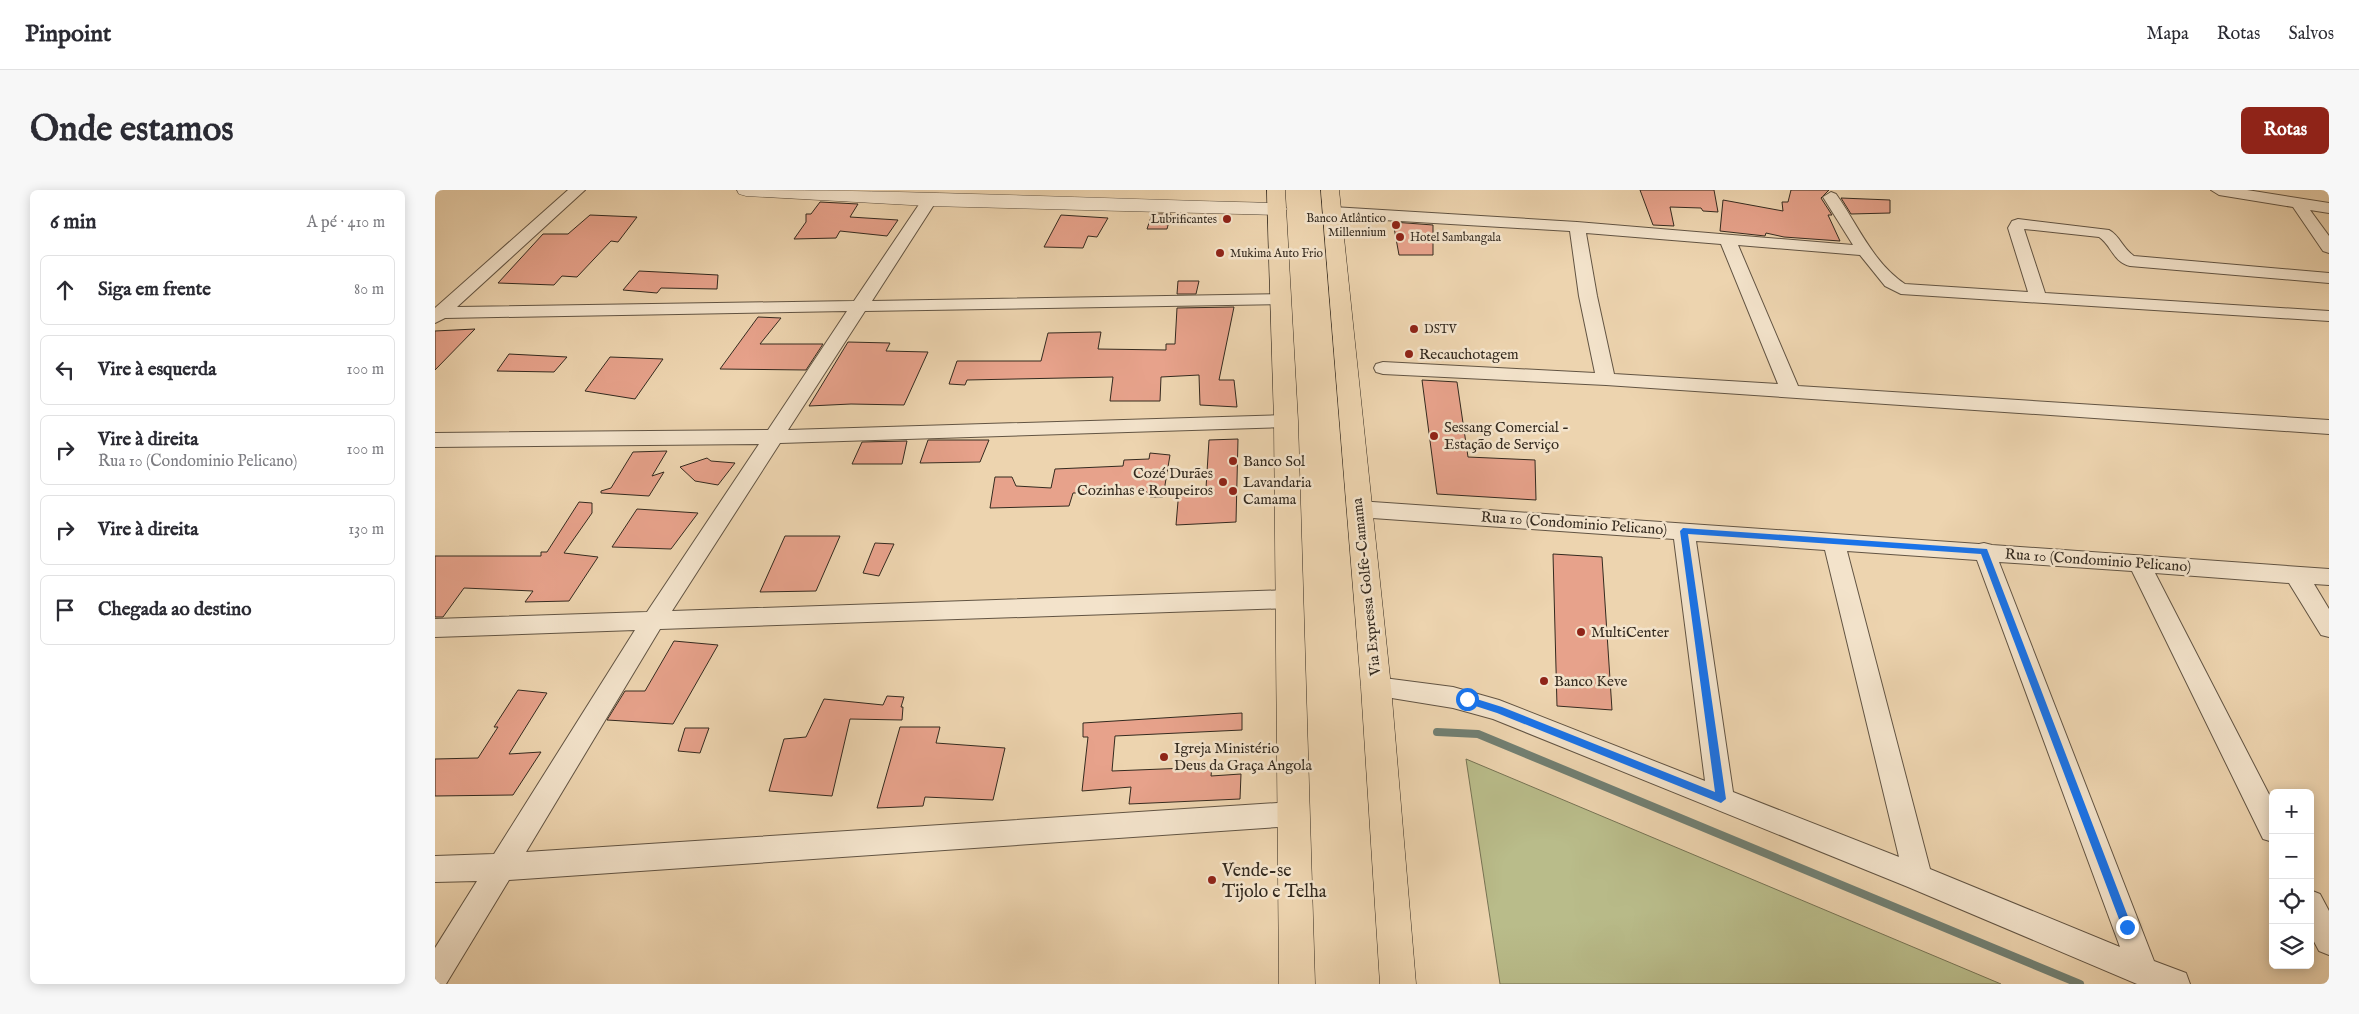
<!DOCTYPE html>
<html lang="pt">
<head>
<meta charset="utf-8">
<style>
  body { margin:0; font-family:"IM FELL English",serif; background:#f7f7f7; color:#2b2b33 }
  .controls { position:absolute; right:15px; bottom:15px; display:grid; overflow:hidden; border-radius:8px; box-shadow:0 2px 12px #0003 }
  .controls button { width:45px; height:45px; display:grid; place-items:center; padding:0; border:0; border-bottom:1px solid #e1e1e2; background:#fff; color:#2b2b33; font:25px sans-serif }
  .stop { position:absolute; width:15px; height:15px; margin:-11px; border:4px solid #1a73e8; border-radius:50%; background:#fff }
  .stop.end { background:#1a73e8; border-color:#fff; box-shadow:0 1px 5px #0008 }
  .list { margin:0; padding:0; list-style:none }
  h2 { display:flex; justify-content:space-between; align-items:center; height:65px; margin:0; padding:0 20px; font-size:21px }
  h2 small { font-size:16px; font-weight:400; color:#7c7c81 }
  .list li { display:grid; grid-template-columns:32px 1fr auto; gap:15px; align-items:center; box-sizing:border-box; height:70px; margin:0 10px 10px; padding:0 10px; border:1px solid #e1e1e2; border-radius:8px }
  .list b { display:block; font-size:19px; white-space:nowrap }
  .list p { margin:0; font-size:16px; white-space:nowrap; color:#7c7c81 }
  .list em { font-size:16px; font-style:normal; color:#7c7c81 }
  .icon { flex:none; width:28px; height:28px; fill:none; stroke:currentColor; stroke-width:2; stroke-linecap:round; stroke-linejoin:round }
  .map { position:relative; flex:none; width:1894px; height:794px; overflow:hidden; border-radius:8px }
  header { display:flex; align-items:center; gap:30px; box-sizing:border-box; height:70px; padding:0 25px; background:#fff; border-bottom:1px solid #e1e1e2 }
  header strong { font-size:24px }
  nav { display:flex; gap:28px; margin-inline-start:auto; font-size:18px }
  .intro { display:flex; align-items:center; justify-content:space-between; box-sizing:border-box; height:120px; padding:0 30px }
  h1 { margin:0; font-size:35px }
  .button { padding:12px 22px; border-radius:8px; background:#8f2418; color:#fff; font-size:18px; font-weight:700 }
  main { display:flex; gap:30px; padding:0 30px }
  aside { flex:1; background:#fff; border-radius:8px; box-shadow:0 2px 12px #0003 }
  .map>svg:first-child { display:block }
</style>
</head>
<body>
<header>
<strong>Pinpoint</strong>
<nav><a>Mapa</a><a>Rotas</a><a>Salvos</a></nav>
</header>
<div class="intro"><h1>Onde estamos</h1><a class="button">Rotas</a></div>
<main>
<aside>
<h2>6 min<small>A pé · 410 m</small></h2>
<ul class="list">
<li><svg class="icon" aria-label="ahead" viewBox="0 0 24 24"><path d="M12 20V5M6 11l6-6 6 6"/></svg><div><b>Siga em frente</b></div><em>80 m</em></li>
<li><svg class="icon" aria-label="left" viewBox="0 0 24 24"><path d="M17 20v-9H6M10 6l-5 5 5 5"/></svg><div><b>Vire à esquerda</b></div><em>100 m</em></li>
<li><svg class="icon" aria-label="right" viewBox="0 0 24 24"><path d="M7 20v-9h11M14 6l5 5-5 5"/></svg><div><b>Vire à direita</b><p>Rua 10 (Condominio Pelicano)</p></div><em>100 m</em></li>
<li><svg class="icon" aria-label="right" viewBox="0 0 24 24"><path d="M7 20v-9h11M14 6l5 5-5 5"/></svg><div><b>Vire à direita</b></div><em>130 m</em></li>
<li><svg class="icon" aria-label="arrive" viewBox="0 0 24 24"><path d="M6 21V4h12l-3 4 3 4H6"/></svg><div><b>Chegada ao destino</b></div></li>
</ul>
</aside>
<div class="map">
<svg width="1894" height="794" viewBox="0 0 1894 794">
  <rect width="100%" height="100%" fill="#edd4af"/>
  <filter id="stains"><feTurbulence type="fractalNoise" baseFrequency=".004" numOctaves="4"/><feColorMatrix values="0 0 0 0 .2 0 0 0 0 .09 0 0 0 0 .02 0 0 0 .5 -.17"/></filter>
  <radialGradient id="worn" r=".72"><stop offset=".6" stop-color="#630" stop-opacity="0"/><stop offset="1" stop-color="#630" stop-opacity=".3"/></radialGradient>
  <path fill="#b9bc8a" stroke="#767354" d="M1031 569 1566 794H1065Z"/>
  <g fill="none" stroke-linecap="round" stroke-linejoin="round">
    <path stroke="#717f72" stroke-width="8" d="M1002 542 1043 544 1645 794"/>
  </g>
  <path fill="#e7a28b" stroke="#342a1f" d="M1205 0H1279L1283 22 1268 21 1266 18 1235 17 1239 36 1218 35Z
    M1356 0H1394L1386 8 1397 25H1393L1405 51 1349 47 1331 43 1330 46 1285 41 1288 10 1348 21 1347 12H1353Z
    M1406 8 1455 10V23L1416 24Z
    M385 12 423 14 415 27 463 30 452 46 405 41 401 48 359 49 371 32V24H376Z
    M717 24H736L732 39H712Z
    M155 25 202 27 183 52 176 51 142 87 127 86 119 95 63 93 108 44H133Z
    M626 25 673 28 662 47 653 46 648 58 609 57Z
    M958 32 998 35V65H964Z
    M204 81 283 85 282 99 226 98 222 103 188 100Z
    M743 91H764L761 104H742Z
    M799 117 784 190H799L802 217 765 215 764 185 726 187 725 211H675L678 187 532 190 530 195 514 194 522 171H606L613 143 666 142 663 159 731 160V154H740L742 118Z
    M323 127 346 128 325 154H388L371 180 285 179Z
    M40 139 0 180V141Z
    M413 152 455 153 451 161 493 162 469 215 416 214 374 216Z
    M74 164 132 167 119 182 62 181Z
    M175 167 228 169 200 209 150 201Z
    M987 190 1022 192 1033 267 1100 270 1101 310 1002 304Z
    M803 249 801 332 741 335 744 300 771 298 774 250Z
    M493 250H554L545 272 485 273Z
    M472 251 467 274H417L427 252Z
    M232 261 217 286 229 282 214 306 166 303V301L176 298 198 262Z
    M715 263 735 265 728 307H715L711 301 638 303 634 316 555 318 560 287H577L581 296 616 298 620 279 688 276 689 270 714 269Z
    M272 268 276 271 300 273 283 295 260 291 245 277Z
    M144 312 157 313V323L129 363 163 367 134 411 90 412 98 401 29 398 8 427H0V366H106V362H112Z
    M202 319 263 323 236 359 177 357Z
    M350 346H405L381 401 325 402Z
    M440 353 459 354 444 386 428 383Z
    M1118 364 1167 367 1177 520 1122 516Z
    M239 451 283 455 238 534 172 530 190 501H210Z
    M83 500 112 503 74 564 106 562 78 605 0 606V569L43 568 63 537H59Z
    M452 506 469 507 466 517H468L467 530 415 529 397 606 334 601 349 549 371 547 389 509 448 515Z
    M807 523V540L680 546 677 581 777 577 776 586 806 584 805 609 694 614 696 597 647 601 653 547H648V533Z
    M465 537H505L501 553 570 558 558 610 490 607 488 616 442 618Z
    M250 538H274L265 563 243 561Z"/>
  <g fill="none" stroke-linecap="round" stroke-linejoin="round">
    <defs>
      <path id="minor" d="M133 0H150L22 117 419 111 489 7 494 5 502 10 437 111 845 104 851 105 854 109 851 113 845 114 430 121 353 240 851 225 858 226 861 231 858 236 851 237 345 253 237 421 855 400 863 403 866 409 863 415 855 418 225 439 91 662 858 612 867 615 871 624 867 633 858 636 74 690 11 794H0V758L42 691 0 692V666L59 664 200 440 0 447V429L212 422 324 254 0 257V243L333 240 412 121 10 128 0 133V118Z
        M1776 0H1812L1894 13V23L1875 20 1894 46V63L1888 61 1858 17 1784 5Z
        M1396 2 1401 4C1423 35 1438 73 1470 94L1593 102 1573 38 1577 31 1583 29 1674 40C1685 46 1688 59 1699 66L1894 83V93L1695 76C1678 72 1677 56 1664 47L1589 39 1610 103 1894 121V131L1466 104 1450 96 1425 65 1303 55 1363 196 1894 230V244L1171 195 948 184 941 182 939 178 941 174 948 172 1160 183 1144 106 1135 41 898 27 892 25 890 22 892 19 898 17 1142 32 1418 55 1388 7ZM1151 43 1286 54 1343 194 1179 184 1162 106Z
        M923 311 1544 354 1549 353 1557 355 1894 379V395L1879 394 1894 419V447L1886 445 1854 393 1720 383 1838 612V652L1828 649 1697 381 1564 372 1719 771 1751 783 1755 794H1702L1473 697 1058 529 1018 518 932 504 929 497 932 490 941 487 1018 497 1064 510 1270 591 1239 349 923 327 916 324 912 319 916 314ZM1261 351 1390 360 1464 667 1298 602ZM1412 361 1542 370 1685 757 1495 679Z
        M1875 700 1885 704 1894 721V765L1884 761 1875 744Z"/>
      <path id="tertiary" d="M302 0C482 0 662 9 842 13L849 15 852 19 849 23 842 25 494 16 311 6 304 4Z"/>
      <path id="trunk" d="M832 0H850L863 231 880 794H844L839 231Z
        M886 0H904L956 497 981 794H945L926 497Z"/>
    </defs>
    <use href="#minor" stroke="#625443" stroke-width="2"/>
    <use href="#tertiary" stroke="#625443" stroke-width="1"/>
    <use href="#trunk" stroke="#342a1f" stroke-width="1"/>
    <use href="#minor" fill="#f3e3cb" fill-rule="evenodd"/>
    <use href="#tertiary" fill="#f3e3cb" fill-rule="evenodd"/>
    <use href="#trunk" fill="#edd4af" fill-rule="evenodd"/>
  </g>
  <path fill="#1a73e8" d="M1248 338 1552 359 1697 737 1696 741H1689L1687 737 1546 364 1253 344 1291 609 1286 613 1062 523 1028 512V507L1032 506 1067 517 1280 602 1245 341Z"/>
  <g fill="#8f2418" stroke="#f3e3cb" stroke-width="2">
    <circle cx="792" cy="29" r="5"/>
    <circle cx="961" cy="35" r="5"/>
    <circle cx="965" cy="47" r="5"/>
    <circle cx="785" cy="63" r="5"/>
    <circle cx="979" cy="139" r="5"/>
    <circle cx="974" cy="164" r="5"/>
    <circle cx="999" cy="246" r="5"/>
    <circle cx="798" cy="271" r="5"/>
    <circle cx="788" cy="292" r="5"/>
    <circle cx="798" cy="301" r="5"/>
    <circle cx="1146" cy="442" r="5"/>
    <circle cx="1109" cy="491" r="5"/>
    <circle cx="729" cy="567" r="5"/>
    <circle cx="777" cy="690" r="5"/>
  </g>
  <g text-anchor="middle" stroke-width="5" stroke-linejoin="round" paint-order="stroke">
    <g font-size="12" fill="#342a1f" stroke="#f3e3cb" text-anchor="start">
      <text x="951" y="32" text-anchor="end">Banco Atlântico<tspan x="951" dy="14">Millennium</tspan></text>
      <text x="782" y="33" text-anchor="end">Lubrificantes</text>
      <text x="975" y="51">Hotel Sambangala</text>
      <text x="795" y="67">Mukima Auto Frio</text>
      <text x="989" y="143">DSTV</text>
    </g>
    <g font-size="15" fill="#342a1f" stroke="#f3e3cb" text-anchor="start">
      <text x="984" y="169">Recauchotagem</text>
      <text x="1009" y="242">Sessang Comercial -<tspan x="1009" dy="17">Estação de Serviço</tspan></text>
      <text x="808" y="276">Banco Sol</text>
      <text x="778" y="288" text-anchor="end">Cozé Durães<tspan x="778" dy="17">Cozinhas e Roupeiros</tspan></text>
      <text x="808" y="297">Lavandaria<tspan x="808" dy="17">Camama</tspan></text>
      <text x="1156" y="447">MultiCenter</text>
      <text x="1119" y="496">Banco Keve</text>
      <text x="739" y="563">Igreja Ministério<tspan x="739" dy="17">Deus da Graça Angola</tspan></text>
    </g>
    <g font-size="15" fill="#342a1f" stroke="#f3e3cb">
      <text transform="translate(1139 333) rotate(4)" y="5">Rua 10 (Condominio Pelicano)</text>
      <text transform="translate(1663 370) rotate(4)" y="5">Rua 10 (Condominio Pelicano)</text>
      <text transform="translate(931 397) rotate(-96)" y="5">Via Expressa Golfe-Camama</text>
    </g>
    <g font-size="18" fill="#342a1f" stroke="#f3e3cb" text-anchor="start">
      <text x="787" y="686">Vende-se<tspan x="787" dy="21">Tijolo e Telha</tspan></text>
    </g>
  </g>
  <rect width="100%" height="100%" filter="url(#stains)"/>
  <rect width="100%" height="100%" fill="url(#worn)"/>
</svg>
<div class="controls">
<button>+</button>
<button>−</button>
<button><svg class="icon" aria-label="locate" viewBox="0 0 24 24"><circle cx="12" cy="12" r="6"/><path d="M12 2v4M12 18v4M2 12h4M18 12h4"/></svg></button>
<button><svg class="icon" aria-label="layers" viewBox="0 0 24 24"><path d="M12 4l9 5-9 5-9-5zM3 14l9 5 9-5"/></svg></button>
</div>
<div class="stop" style="left:1032px;top:509px"></div>
<div class="stop end" style="left:1692px;top:737px"></div>
</div>
</main>
</body>
</html>
